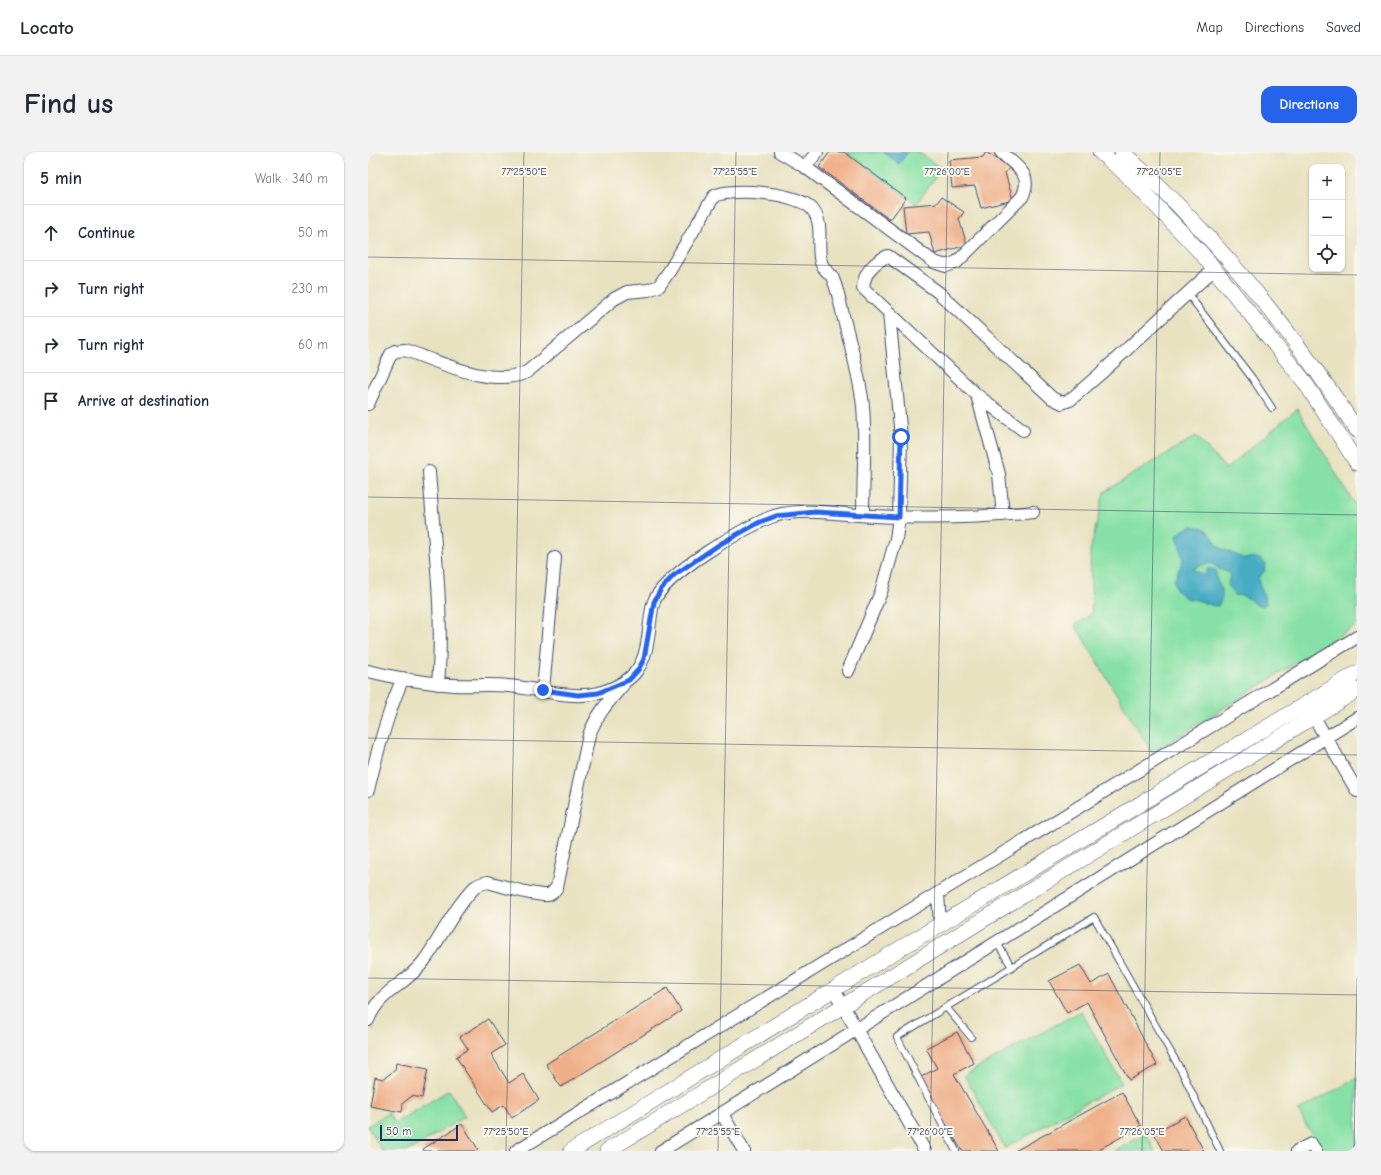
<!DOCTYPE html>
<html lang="en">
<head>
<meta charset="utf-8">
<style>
  body { margin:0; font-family:"Comic Neue",sans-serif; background:#f2f2f3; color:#1f2937 }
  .controls { position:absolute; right:12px; top:12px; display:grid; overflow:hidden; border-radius:8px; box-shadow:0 1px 3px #0004 }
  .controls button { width:36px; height:36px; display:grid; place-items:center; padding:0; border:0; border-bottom:1px solid #e0e1e3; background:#fff; color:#1f2937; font:20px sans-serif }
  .scale { position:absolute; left:12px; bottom:10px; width:78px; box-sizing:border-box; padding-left:4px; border:2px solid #1b2f5e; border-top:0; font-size:11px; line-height:14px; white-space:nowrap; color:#1b2f5e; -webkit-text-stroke:3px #fbf7ec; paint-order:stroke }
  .stop { position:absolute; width:12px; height:12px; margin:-9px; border:3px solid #2563eb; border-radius:50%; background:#fff }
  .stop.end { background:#2563eb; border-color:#fff; box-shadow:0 1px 4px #0008 }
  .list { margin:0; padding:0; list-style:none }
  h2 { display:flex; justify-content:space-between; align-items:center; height:52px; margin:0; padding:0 16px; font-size:17px }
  h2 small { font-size:13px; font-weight:400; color:#747a83 }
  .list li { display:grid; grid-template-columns:26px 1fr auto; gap:12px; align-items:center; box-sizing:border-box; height:56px; padding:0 16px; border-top:1px solid #e0e1e3 }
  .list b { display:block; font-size:15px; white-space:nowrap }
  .list em { font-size:13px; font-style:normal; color:#747a83 }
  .icon { flex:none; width:22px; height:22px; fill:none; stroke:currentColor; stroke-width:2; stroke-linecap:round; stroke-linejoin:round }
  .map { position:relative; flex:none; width:989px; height:999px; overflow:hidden; border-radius:12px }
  header { display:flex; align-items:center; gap:24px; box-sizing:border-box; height:56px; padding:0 20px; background:#fff; border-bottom:1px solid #e0e1e3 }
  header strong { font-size:19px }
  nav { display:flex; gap:22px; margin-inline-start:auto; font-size:14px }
  .intro { display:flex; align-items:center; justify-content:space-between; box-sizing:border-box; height:96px; padding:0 24px }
  h1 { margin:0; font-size:28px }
  .button { padding:10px 18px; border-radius:12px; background:#2563eb; color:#fff; font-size:14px; font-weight:700 }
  main { display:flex; gap:24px; padding:0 24px }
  aside { flex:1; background:#fff; border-radius:12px; box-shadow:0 1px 3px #0004 }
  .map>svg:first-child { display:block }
</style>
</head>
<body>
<header>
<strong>Locato</strong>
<nav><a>Map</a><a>Directions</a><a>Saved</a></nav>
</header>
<div class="intro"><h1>Find us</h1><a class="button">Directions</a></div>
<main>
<aside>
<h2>5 min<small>Walk · 340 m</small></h2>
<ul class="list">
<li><svg class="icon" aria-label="ahead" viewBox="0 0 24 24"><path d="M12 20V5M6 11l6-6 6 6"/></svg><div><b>Continue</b></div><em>50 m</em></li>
<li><svg class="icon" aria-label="right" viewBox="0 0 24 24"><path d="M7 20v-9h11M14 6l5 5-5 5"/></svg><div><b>Turn right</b></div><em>230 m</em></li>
<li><svg class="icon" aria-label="right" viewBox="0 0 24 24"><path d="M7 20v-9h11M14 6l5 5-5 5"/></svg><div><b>Turn right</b></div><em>60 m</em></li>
<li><svg class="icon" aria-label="arrive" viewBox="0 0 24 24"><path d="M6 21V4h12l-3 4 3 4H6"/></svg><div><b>Arrive at destination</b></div></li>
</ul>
</aside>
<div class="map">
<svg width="989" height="999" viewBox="0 0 989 999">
  <rect width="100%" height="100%" fill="#fbf7ec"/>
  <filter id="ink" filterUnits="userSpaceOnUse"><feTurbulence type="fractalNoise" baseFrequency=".025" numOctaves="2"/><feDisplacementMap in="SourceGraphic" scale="8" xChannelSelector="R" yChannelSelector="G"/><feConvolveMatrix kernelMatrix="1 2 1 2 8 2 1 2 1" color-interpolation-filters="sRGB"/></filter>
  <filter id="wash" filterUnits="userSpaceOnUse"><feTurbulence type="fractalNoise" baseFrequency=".012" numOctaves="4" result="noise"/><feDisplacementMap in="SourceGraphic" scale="16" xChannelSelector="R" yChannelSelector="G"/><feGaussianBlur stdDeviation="0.9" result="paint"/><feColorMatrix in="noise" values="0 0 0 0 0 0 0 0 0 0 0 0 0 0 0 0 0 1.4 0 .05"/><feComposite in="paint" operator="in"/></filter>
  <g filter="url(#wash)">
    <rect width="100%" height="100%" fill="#e8e2c1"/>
    <path fill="#87e1a6" stroke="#518882" d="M478 0H550L574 17 548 52Z
      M929 257 989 356V473L784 601 707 473 724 462 722 400 736 340 828 284 858 317Z
      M713 859 754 931 637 996 596 923Z
      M989 926V999H953L930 959Z
      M81 938 97 964 41 999H14L0 974 20 961 27 971Z
      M778 982 787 999H746Z"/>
    <path fill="#44acc4" stroke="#306e91" d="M515 0H540L531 12Z
      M824 374 836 376 844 384 850 395 877 407C885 404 892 405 898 412L896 420 890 425C890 435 897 441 898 452 888 459 884 446 875 444 873 443 868 444 866 443L860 434 862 421 851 417 843 411 830 414 825 417 837 424 840 416 848 418C848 422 848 425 849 428 854 439 857 443 850 454 838 454 831 446 819 447L809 439 806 429 815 408 809 384 815 378Z"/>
    <g id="blocks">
      <path fill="#efaf88" d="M462 0H476L538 46 522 68 451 15Z
        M618 0 642 15 637 21 645 48 613 56 607 34 584 36 581 8 615 5Z
        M573 45 596 60 591 67 599 93 567 102 561 80 538 82 535 54 569 51Z
        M712 813 723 832 741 822 789 913 761 928 719 850 699 861 681 829Z
        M299 836 313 859 193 935 178 912Z
        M120 867 137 893 123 902 141 931 155 922 171 948 144 966 136 953 124 960 88 905 100 897 92 885Z
        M589 880 606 911 586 922 631 999H594L551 926 569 916 558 896Z
        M28 911 60 917 54 946 44 944 35 951 34 960 2 954 7 925 15 927 27 918Z
        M754 940 773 974 728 999H647Z
        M817 964 836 999H796L786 981Z
        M94 972 110 997 107 999H56L55 997Z"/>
    </g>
  </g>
  <g filter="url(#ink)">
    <use href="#blocks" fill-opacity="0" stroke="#3a4a6d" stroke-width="1"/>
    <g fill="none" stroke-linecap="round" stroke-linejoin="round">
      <defs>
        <path id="service" d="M820 142 884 226 904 256
          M629 791 644 815
          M578 855 603 885
          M588 999 529 885 726 765 814 920 852 999"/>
        <path id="minor" d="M412 0 437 15 566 110 578 114 589 110 654 45C666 22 648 15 633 0
          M437 15 449 0
          M609 243 631 322 635 363
          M0 252 23 202 28 199 37 198C72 210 124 236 159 220L246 147 259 140 280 138 291 134 302 118 346 44C364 35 431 41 444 57 457 72 448 94 453 110 455 118 463 121 465 127 471 141 473 157 477 171 484 198 492 226 495 254 498 290 495 327 495 363
          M655 278 609 243 495 136C496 121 506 110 520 104L570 140 684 246 694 251 702 248 732 222 846 117
          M61 320C66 390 76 462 70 532
          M0 519C28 526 57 531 86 533 104 534 122 532 140 534 169 536 202 548 231 541 244 537 261 530 269 518 282 501 280 473 285 452 293 423 378 374 406 364 437 355 474 363 505 364 559 367 612 366 665 360
          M480 519 513 440 528 387 531 365 533 285 521 161
          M175 538 187 406
          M946 565 989 639
          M0 638C9 600 19 562 35 526
          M570 741 572 773
          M466 838 557 999
          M0 868C12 838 38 833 56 809 73 786 86 756 106 736 110 732 115 731 120 730 135 734 165 744 180 743 184 742 186 739 189 735L221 583C229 562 241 549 255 533
          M354 962 376 999
          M148 999 989 485
          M293 999 989 566
          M929 999 943 992 948 999"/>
        <path id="tertiary" d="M732 0 759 23 834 102 936 229 989 311
          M754 0C845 81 922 176 989 278
          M203 999 528 799 989 521
          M239 999 989 538"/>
      </defs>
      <use href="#service" stroke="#3a4a6d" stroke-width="8"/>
      <use href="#minor" stroke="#3a4a6d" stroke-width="14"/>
      <use href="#tertiary" stroke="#3a4a6d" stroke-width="16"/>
      <use href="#service" stroke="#fff" stroke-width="6"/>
      <use href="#minor" stroke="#fff" stroke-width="12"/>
      <use href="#tertiary" stroke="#fff" stroke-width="15"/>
    </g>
  </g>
  <g fill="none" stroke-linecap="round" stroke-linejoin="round" filter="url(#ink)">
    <path stroke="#2563eb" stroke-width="5" d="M175 538 210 543 230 541 261 528 270 518 276 507 286 450 293 437 306 423 352 392 392 370 408 364 447 360 531 365 533 285"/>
  </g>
  <path fill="none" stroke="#1b2f5e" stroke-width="1" stroke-opacity="0.45" d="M0 105 989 123M0 345 989 363M0 586 989 603M0 826 989 843M138 999 156 0M350 999 368 0M562 999 580 0M774 999 792 0M986 999 989 826"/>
  <g font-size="10" text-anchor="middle" fill="#1b2f5e" stroke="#fbf7ec" stroke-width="4" stroke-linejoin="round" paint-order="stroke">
    <text x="156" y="23">77°25'50"E</text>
    <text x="367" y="23">77°25'55"E</text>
    <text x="579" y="23">77°26'00"E</text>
    <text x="791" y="23">77°26'05"E</text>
    <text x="138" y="983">77°25'50"E</text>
    <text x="350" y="983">77°25'55"E</text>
    <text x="562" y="983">77°26'00"E</text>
    <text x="774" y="983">77°26'05"E</text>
  </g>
</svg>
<div class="controls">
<button>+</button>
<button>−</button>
<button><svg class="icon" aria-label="locate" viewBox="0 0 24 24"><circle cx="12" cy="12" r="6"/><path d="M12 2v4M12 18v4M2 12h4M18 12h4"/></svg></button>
</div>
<div class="scale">50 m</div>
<div class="stop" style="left:533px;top:285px"></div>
<div class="stop end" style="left:175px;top:538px"></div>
</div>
</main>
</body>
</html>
